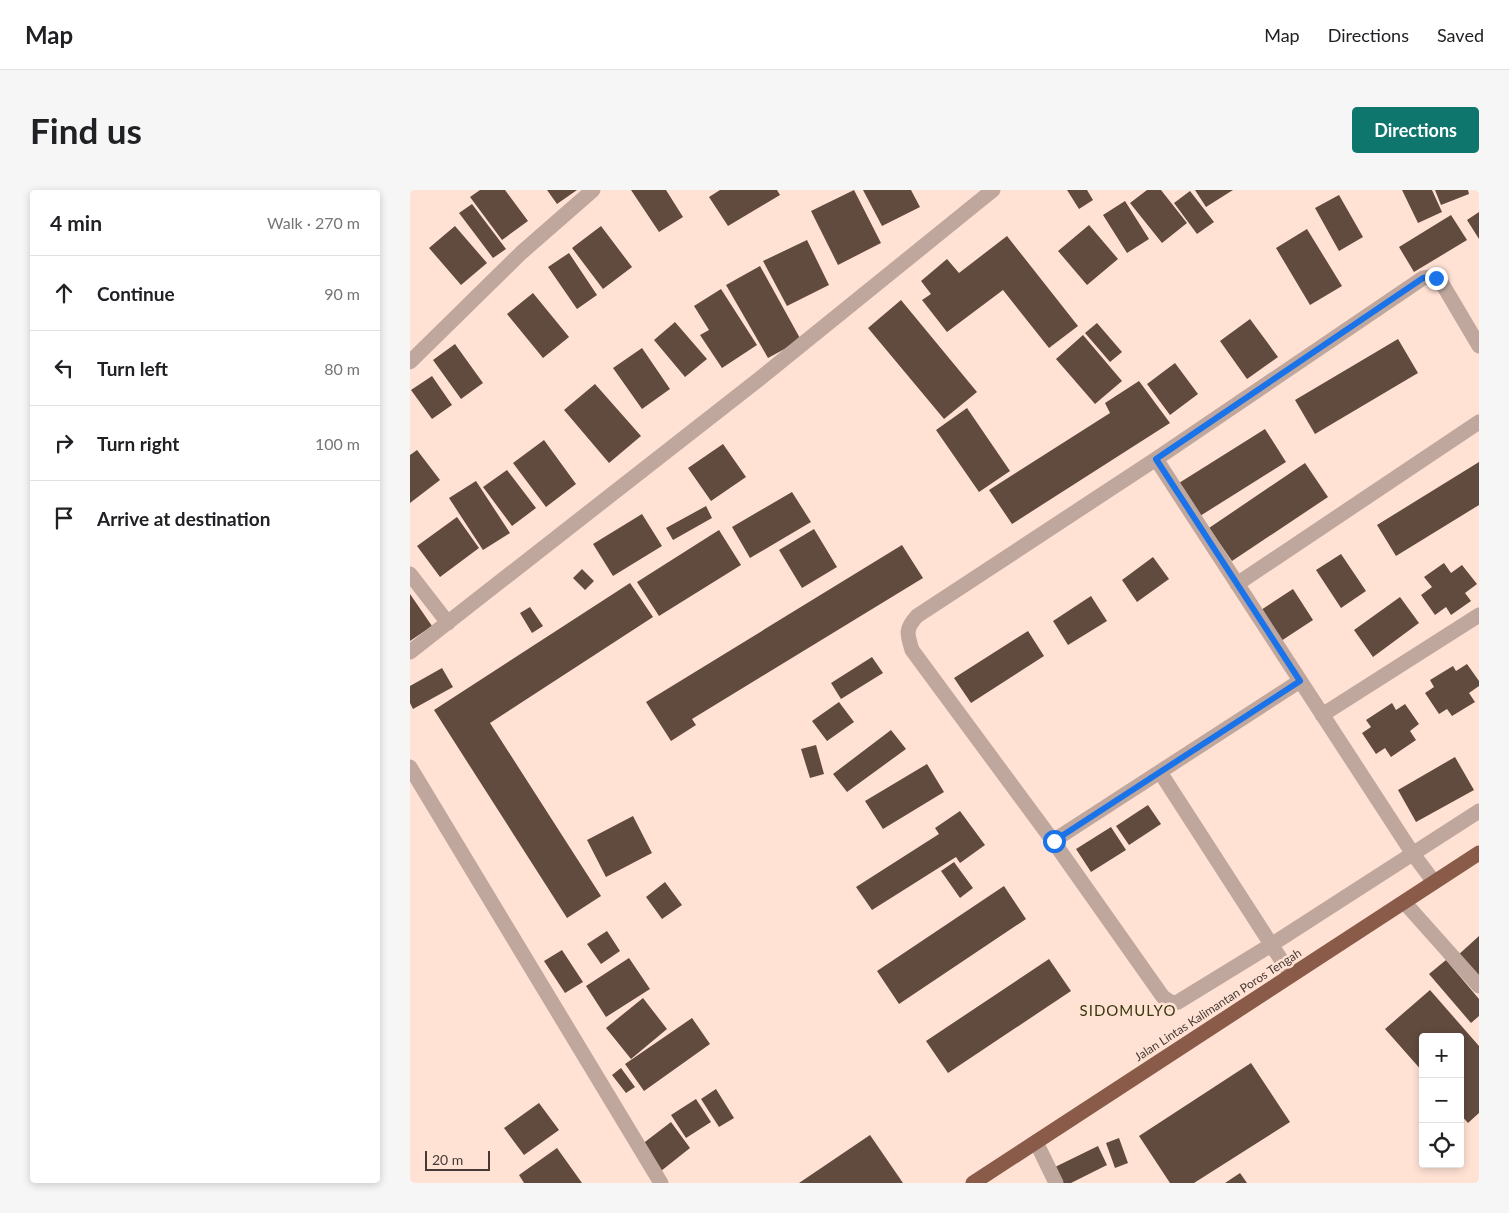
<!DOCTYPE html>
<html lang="en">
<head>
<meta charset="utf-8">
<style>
  body { margin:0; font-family:Lato,sans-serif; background:#f6f6f6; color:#202124 }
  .controls { position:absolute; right:15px; bottom:15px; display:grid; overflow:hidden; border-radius:5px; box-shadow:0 2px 8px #0003 }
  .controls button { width:45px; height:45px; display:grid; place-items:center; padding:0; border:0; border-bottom:1px solid #e0e0e0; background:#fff; color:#202124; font:25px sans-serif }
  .scale { position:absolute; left:15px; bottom:12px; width:65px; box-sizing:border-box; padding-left:5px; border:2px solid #453a34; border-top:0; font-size:14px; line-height:18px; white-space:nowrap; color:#453a34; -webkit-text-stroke:4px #ffe2d4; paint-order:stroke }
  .stop { position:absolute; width:15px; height:15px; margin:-11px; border:4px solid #1a73e8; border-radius:50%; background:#fff }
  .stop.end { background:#1a73e8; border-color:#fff; box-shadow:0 1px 5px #0008 }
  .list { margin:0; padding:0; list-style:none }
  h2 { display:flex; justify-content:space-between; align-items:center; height:65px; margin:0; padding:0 20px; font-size:21px }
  h2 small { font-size:16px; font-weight:400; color:#757577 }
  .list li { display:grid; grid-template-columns:32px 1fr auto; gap:15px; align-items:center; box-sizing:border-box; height:75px; padding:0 20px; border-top:1px solid #e0e0e0 }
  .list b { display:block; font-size:19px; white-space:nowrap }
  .list em { font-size:16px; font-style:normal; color:#757577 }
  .icon { flex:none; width:28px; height:28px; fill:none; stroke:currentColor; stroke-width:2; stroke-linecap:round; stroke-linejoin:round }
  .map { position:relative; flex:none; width:1069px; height:993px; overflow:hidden; border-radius:5px }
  header { display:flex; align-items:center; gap:30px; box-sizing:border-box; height:70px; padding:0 25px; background:#fff; border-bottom:1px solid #e0e0e0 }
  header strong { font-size:24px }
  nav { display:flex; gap:28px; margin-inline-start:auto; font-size:18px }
  .intro { display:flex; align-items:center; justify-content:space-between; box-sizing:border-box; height:120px; padding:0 30px }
  h1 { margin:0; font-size:35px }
  .button { padding:12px 22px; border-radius:5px; background:#0f766e; color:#fff; font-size:18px; font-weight:700 }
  main { display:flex; gap:30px; padding:0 30px }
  aside { flex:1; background:#fff; border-radius:5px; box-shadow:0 2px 8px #0003 }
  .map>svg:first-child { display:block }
</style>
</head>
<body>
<header>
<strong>Map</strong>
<nav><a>Map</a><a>Directions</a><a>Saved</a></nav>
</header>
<div class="intro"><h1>Find us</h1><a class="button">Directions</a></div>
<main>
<aside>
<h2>4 min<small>Walk · 270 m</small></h2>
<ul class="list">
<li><svg class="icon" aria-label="ahead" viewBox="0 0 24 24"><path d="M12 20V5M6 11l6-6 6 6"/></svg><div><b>Continue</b></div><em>90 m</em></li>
<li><svg class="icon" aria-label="left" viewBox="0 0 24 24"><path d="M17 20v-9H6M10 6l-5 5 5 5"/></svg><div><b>Turn left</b></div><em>80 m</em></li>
<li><svg class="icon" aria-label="right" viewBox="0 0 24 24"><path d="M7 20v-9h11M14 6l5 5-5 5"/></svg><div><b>Turn right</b></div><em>100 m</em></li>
<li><svg class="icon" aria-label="arrive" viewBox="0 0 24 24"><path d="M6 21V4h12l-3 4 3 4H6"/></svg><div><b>Arrive at destination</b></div></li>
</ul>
</aside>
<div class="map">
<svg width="1069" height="993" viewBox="0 0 1069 993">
  <rect width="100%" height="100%" fill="#ffe2d4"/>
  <path fill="#614a3e" d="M70 0H95L118 31 92 50 60 7Z
    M137 0H167L147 14Z
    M221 0H256L273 27 249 42Z
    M310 0H367L370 5 318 36 299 7Z
    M444 0 471 53 428 75 401 21Z
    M453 0H501L510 17 472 36Z
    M657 0H677L683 10 669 19Z
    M737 0H751L777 33 752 53 720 13Z
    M785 0H823L796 17Z
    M992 0H1022L1032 22 1008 33Z
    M1025 0H1058L1059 4 1031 15Z
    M780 1 804 32 787 44 764 13Z
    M929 5 953 47 929 61 905 18Z
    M715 11 739 49 717 63 693 25Z
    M62 14 96 59 83 68 49 23Z
    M1069 22V49L1057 30Z
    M1041 25 1057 50 1004 82 989 57Z
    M679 35 708 69 677 95 648 61Z
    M45 36 77 73 51 95 19 58Z
    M191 36 222 77 193 99 162 58Z
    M897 39 932 96 900 115 866 58Z
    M597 46 668 136 639 158 593 100 537 142 512 110 521 104 511 91 537 69 549 83Z
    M397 50 419 95 377 116 353 71Z
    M159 63 187 105 167 119 138 77Z
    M350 76 391 150 358 168 316 95Z
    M311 99 347 155 312 178 290 145 299 140 284 116Z
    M123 103 159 147 133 168 97 124Z
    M491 110 567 202 534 229 458 138Z
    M840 129 868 167 837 189 810 151Z
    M265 132 297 169 275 187 244 150Z
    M687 133 712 162 700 172 675 143Z
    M673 145 712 191 685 214 646 169Z
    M988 149 1008 183 905 244 885 210Z
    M45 154 73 193 51 209 23 170Z
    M232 158 260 199 232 219 203 178Z
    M765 173 788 204 760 225 737 194Z
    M22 186 42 215 22 229 1 200Z
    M729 191 760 233 602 334 579 300 700 223 695 213Z
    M185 194 231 246 199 273 154 220Z
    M557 218 600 281 569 302 526 240Z
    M855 239 876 272 790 326 769 293Z
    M134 250 166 294 136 317 103 273Z
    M313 254 336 287 301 311 278 278Z
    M7 260 30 290 0 313V265Z
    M1069 272V315L986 366 967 335Z
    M895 273 918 307 822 371 799 338Z
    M97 280 126 318 102 336 73 297Z
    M66 291 100 343 73 360 39 308Z
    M382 302 401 332 340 368 322 337Z
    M296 316 302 328 263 350 256 338Z
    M232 324 252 356 203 386 183 354Z
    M47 327 69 358 30 387 7 356Z
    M404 339 427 377 392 398 369 360Z
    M309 340 331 375 249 426 227 392Z
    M492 355 513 388 282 529 286 535 261 551 236 512Z
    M931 364 956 401 931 418 906 380Z
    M743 367 759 389 727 412 712 390Z
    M1034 373 1041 383 1052 375 1067 394 1055 403 1061 411 1041 425 1036 417 1025 425 1011 405 1022 397 1014 387Z
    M172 379 184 391 175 400 163 388Z
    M220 393 243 427 80 533 191 706 157 728 24 520Z
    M883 399 903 430 871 451 851 420Z
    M0 404 22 436 0 451Z
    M681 406 697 431 658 455 643 431Z
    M990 407 1009 433 963 467 944 440Z
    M120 417 133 436 122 443 110 423Z
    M618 441 634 466 561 513 544 488Z
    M462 467 473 483 431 509 421 493Z
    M1057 474 1069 491V496L1059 503 1065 512 1042 526 1037 519 1029 524 1015 503 1024 497 1020 490 1043 476 1046 481Z
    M32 478 43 497 3 519 0 513V496Z
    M429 512 444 532 417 551 402 531Z
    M982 513 986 520 995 514 1009 534 1000 541 1006 550 981 567 975 558 966 564 952 543 961 537 956 530Z
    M481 540 496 559 437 602 423 584Z
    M406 555 414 584 400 588 391 559Z
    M1045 567 1064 600 1006 632 988 600Z
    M517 574 534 602 473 639 455 611Z
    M738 615 751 634 719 655 706 636Z
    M550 621 575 655 550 673 546 667 462 720 446 697 529 644 525 638Z
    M223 626 242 663 196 687 177 650Z
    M701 637 716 660 681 682 666 659Z
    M544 672 563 698 550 708 531 681Z
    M255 692 272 715 252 729 236 707Z
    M594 696 616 729 489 814 467 781Z
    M197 741 210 761 191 774 177 754Z
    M1069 746V790L1047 766Z
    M152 760 173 792 155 803 134 771Z
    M219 768 240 799 196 827 176 796Z
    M639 769 661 801 538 883 516 851Z
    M1036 770 1069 809V826L1061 833 1019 784Z
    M1020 800 1069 856V923L1058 933 1050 924V847H1013V882L975 839Z
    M233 808 257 839 221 869 196 838Z
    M282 828 300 854 234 901 215 874Z
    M841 873 880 932 784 993H760L729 946Z
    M211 878 225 897 216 903 202 885Z
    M306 899 324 928 309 937 291 909Z
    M286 909 301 932 276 948 261 925Z
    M129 913 149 940 114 965 94 938Z
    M261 932 280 958 251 981 231 955Z
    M460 945 493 993H389Z
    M709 948 718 973 705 978 696 953Z
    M688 956 697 975 661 993H653L645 977Z
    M147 958 172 993H114L109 985Z
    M830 983 837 993H815Z"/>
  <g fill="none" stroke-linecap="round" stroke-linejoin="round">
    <path stroke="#bfa79e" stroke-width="15" d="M1069 156 1030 90 1020 87 1013 88 746 269 507 426C495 439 497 444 502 460L643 651 753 807 762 813 768 812 861 755 1069 621
      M0 172 111 63 183 0
      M746 269 1003 664 1024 692
      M0 384 38 433
      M827 394 1069 232
      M0 462 348 190 583 0
      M912 525 1069 425
      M0 577 251 993
      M750 582 881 785
      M643 651 890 491
      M995 713 1069 796
      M626 952 646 993"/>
    <path stroke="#8b5b4a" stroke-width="15" d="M563 993 1069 663"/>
  </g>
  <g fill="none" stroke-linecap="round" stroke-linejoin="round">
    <path stroke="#1a73e8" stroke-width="6" d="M644 651 890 491 746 269 1013 88 1020 87 1026 88"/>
  </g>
  <g text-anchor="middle" stroke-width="5" stroke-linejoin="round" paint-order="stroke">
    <g font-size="12" fill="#453a34" stroke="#ffe2d4">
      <text transform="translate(808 815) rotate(-33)" y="4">Jalan Lintas Kalimantan Poros Tengah</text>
    </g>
    <g font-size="15" letter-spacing="1" fill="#38380e" stroke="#ffe2d4">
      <text x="718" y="826">SIDOMULYO</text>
    </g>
  </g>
</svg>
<div class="controls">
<button>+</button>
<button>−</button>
<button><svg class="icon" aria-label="locate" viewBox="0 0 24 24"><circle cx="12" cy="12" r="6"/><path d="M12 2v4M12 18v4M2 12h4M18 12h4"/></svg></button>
</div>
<div class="scale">20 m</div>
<div class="stop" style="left:644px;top:651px"></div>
<div class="stop end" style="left:1026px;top:88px"></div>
</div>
</main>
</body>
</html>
